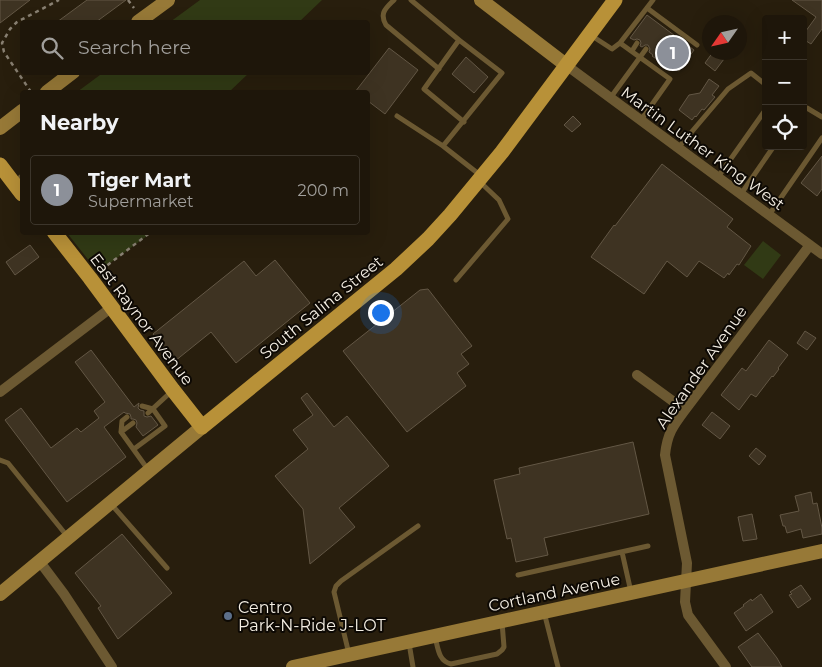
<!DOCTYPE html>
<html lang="en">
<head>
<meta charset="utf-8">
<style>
  body { margin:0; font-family:Montserrat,sans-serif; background:#261f13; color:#f1f3f6 }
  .controls { position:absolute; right:15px; top:15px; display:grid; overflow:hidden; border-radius:5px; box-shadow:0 5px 20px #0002 }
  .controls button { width:45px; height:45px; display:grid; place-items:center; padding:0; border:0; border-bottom:1px solid #3c352b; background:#1e160a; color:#f1f3f6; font:25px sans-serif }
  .compass { position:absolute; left:702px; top:15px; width:45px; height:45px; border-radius:50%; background:#1e160a; box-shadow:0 5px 20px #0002; rotate:236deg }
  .you { position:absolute; left:380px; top:312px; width:18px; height:18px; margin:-12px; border:4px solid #fff; border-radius:50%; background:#1a73e8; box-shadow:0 0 0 8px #1a73e833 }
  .badge { display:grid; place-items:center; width:32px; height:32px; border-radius:50%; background:#8c9099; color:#fff; font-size:16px; font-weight:700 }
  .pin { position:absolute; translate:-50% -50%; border:2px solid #fff; box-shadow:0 1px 5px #0006 }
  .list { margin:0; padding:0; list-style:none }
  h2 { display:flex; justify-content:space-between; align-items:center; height:65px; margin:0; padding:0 20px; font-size:21px }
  h2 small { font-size:16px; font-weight:400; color:#a19f9c }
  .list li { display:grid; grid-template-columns:32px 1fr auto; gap:15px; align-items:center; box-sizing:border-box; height:70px; margin:0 10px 10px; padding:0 10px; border:1px solid #3c352b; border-radius:5px }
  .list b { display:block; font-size:19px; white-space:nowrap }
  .list p { margin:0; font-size:16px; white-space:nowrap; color:#a19f9c }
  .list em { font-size:16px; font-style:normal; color:#a19f9c }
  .icon { flex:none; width:28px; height:28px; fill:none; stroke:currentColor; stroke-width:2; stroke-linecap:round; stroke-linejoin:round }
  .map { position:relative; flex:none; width:822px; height:667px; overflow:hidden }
  .search { position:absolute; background:#1e160a; box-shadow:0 5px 20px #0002; left:20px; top:20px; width:350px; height:55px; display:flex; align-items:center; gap:12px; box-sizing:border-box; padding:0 18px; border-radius:5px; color:#a19f9c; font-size:19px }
  .panel { position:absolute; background:#1e160a; box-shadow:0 5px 20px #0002; left:20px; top:90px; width:350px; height:145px; border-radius:5px }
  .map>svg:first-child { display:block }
</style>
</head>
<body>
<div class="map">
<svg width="822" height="667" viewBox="0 0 822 667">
  <rect width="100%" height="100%" fill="#281e0d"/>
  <path fill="#313a15" d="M200 0H322L299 22H170Z
    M104 72H249V73L229 92H77Z
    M67 233H151L98 272Z
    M763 241 781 255 763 279 744 265Z"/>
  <path fill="#3e3322" stroke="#635745" d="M0 0H30L0 23Z
    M87 0H126L96 22H57Z
    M792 0H822V29L811 44 803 39V35L816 17Z
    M647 15 694 50 679 71 669 64 668 67 652 56 653 55 649 52 650 49 648 45H645L642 47 640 46 641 43 640 40 637 39 634 40 630 38Z
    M389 48 418 70 385 114 368 101V92H355Z
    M713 52 724 59 715 71 705 63Z
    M466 57 488 77 474 93 452 74Z
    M709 79 719 86 712 95 715 97 704 110 702 109 696 117 695 116 692 120 679 110 689 95 700 93Z
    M573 116 581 124 572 132 564 125Z
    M822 156V189L817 196 801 183Z
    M662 164 733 219 727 227 751 246 739 265 737 264 729 275 728 273 724 278 699 261 687 277 667 261 644 294 591 257 614 225 615 226Z
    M30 245 39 257 15 275 6 262Z
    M275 260 310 303 236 363 211 332 175 361 153 334 244 261 256 276Z
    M428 289 472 346 461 354 469 364 457 373 466 386 407 432 343 351 420 290Z
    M805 331 816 338 807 350 797 343Z
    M769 340 788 355 778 368 779 369 773 377 772 376 756 397 751 394 739 410 721 395 742 368 746 371Z
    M91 350 134 407 139 403 138 408 140 410 144 411V416L147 417 151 416 158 425 143 436 136 427 137 423 136 420 133 419H131V417L130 414 125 413 124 412 104 427 126 457 67 502 5 420 21 408 51 448 77 428 81 432 99 418 94 411 105 402 75 362Z
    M307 393 334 427 347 416 389 466 339 508 355 527 310 564 303 509 275 476 308 449 293 430 313 415 301 398Z
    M712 412 730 426 720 439 702 425Z
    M633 442 649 514 544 538 548 555 516 562 511 538 507 539 494 480 520 474 519 468Z
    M756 448 766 456 759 465 749 456Z
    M811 492 813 504 817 503 822 528V534L803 538 801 529 787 533 785 526H783L780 515 799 511 795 496Z
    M752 514 757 539 743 541 738 517Z
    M122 534 172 593 118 639 98 608 101 606 75 573Z
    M801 585 811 599 798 608 789 595 792 594 790 592Z
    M761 594 773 612 746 631 734 613 744 606 743 605 751 599 752 601Z
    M758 633 777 658 782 667H752L738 647Z"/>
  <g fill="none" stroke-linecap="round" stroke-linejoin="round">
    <path stroke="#898072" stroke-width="2.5" stroke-dasharray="4 4" stroke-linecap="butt" d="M128 0 134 8
      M31 92 4 52 2 43 10 29 17 22 59 0
      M101 270 151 232"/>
    <path stroke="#6c5932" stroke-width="5" d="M394 0C386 8 379 13 386 25L439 69
      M411 0 459 40
      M647 8 697 45
      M592 36 612 49 620 43
      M632 51 637 43
      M611 97 646 49
      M803 110 807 108 822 117
      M397 116 443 146 480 175
      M641 120 670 79 620 43 653 0
      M443 146 502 73 459 40 424 89 464 122
      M678 148 728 89 751 73 766 85
      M718 177 766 109
      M14 182 22 176
      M741 194 774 146
      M769 215 822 138
      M456 280 508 219 499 200 479 181
      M148 413 172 391
      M133 423 121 432 149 471
      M121 432 122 421 127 417
      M134 449 165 426 153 409 142 406
      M0 460 8 463 67 536
      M111 504 167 568
      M622 552 631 592
      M518 575 648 546
      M544 612 558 667
      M435 637C438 647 438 661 451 664L497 654 502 650 504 647 502 622
      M409 643 413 667
      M349 654 334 592 336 586 341 581 418 526"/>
    <path stroke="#6c5932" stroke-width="10" d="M566 65 822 254
      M637 375 685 410
      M0 392 112 307
      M40 562 64 594 112 667
      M726 667 688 615 685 602 687 563 665 455C667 434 673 426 685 410L810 245"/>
    <path stroke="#977937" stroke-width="14" d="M481 0 566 65
      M138 22 168 0
      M47 92 73 72
      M0 128 22 111
      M0 594 202 427
      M293 667 822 551"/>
    <path stroke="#b89138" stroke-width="15" d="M0 165 22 194
      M54 232 90 278 173 390 202 427 396 269 428 239 450 215 502 152 615 0"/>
  </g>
  <circle fill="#5c6f8a" stroke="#0d0904" stroke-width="2" cx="228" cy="616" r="5"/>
  <g text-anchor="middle" stroke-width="4" stroke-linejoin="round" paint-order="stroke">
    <g font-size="16" fill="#f5efe4" stroke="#0d0904">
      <text transform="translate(703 148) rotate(36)" y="6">Martin Luther King West</text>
      <text transform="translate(321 307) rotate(-39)" y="6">South Salina Street</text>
      <text transform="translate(142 319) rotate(53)" y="6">East Raynor Avenue</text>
      <text transform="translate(701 367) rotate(-55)" y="6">Alexander Avenue</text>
      <text transform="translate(554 592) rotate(-12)" y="6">Cortland Avenue</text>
    </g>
    <g font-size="16" fill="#f5efe4" stroke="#0d0904" text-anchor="start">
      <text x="238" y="613">Centro<tspan x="238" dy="18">Park-N-Ride J-LOT</tspan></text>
    </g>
  </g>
</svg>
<div class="controls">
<button>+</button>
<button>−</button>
<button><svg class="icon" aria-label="locate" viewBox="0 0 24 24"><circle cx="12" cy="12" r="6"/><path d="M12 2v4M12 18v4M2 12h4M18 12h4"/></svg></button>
</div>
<svg class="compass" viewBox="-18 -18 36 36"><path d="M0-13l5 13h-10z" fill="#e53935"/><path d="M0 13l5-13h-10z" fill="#a19f9c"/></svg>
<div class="you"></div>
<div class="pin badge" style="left:673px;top:53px">1</div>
<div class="search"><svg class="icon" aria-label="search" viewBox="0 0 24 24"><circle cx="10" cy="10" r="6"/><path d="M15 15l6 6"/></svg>Search here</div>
<section class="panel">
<h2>Nearby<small></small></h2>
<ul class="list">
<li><span class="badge">1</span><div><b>Tiger Mart</b><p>Supermarket</p></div><em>200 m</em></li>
</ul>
</section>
</div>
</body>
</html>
